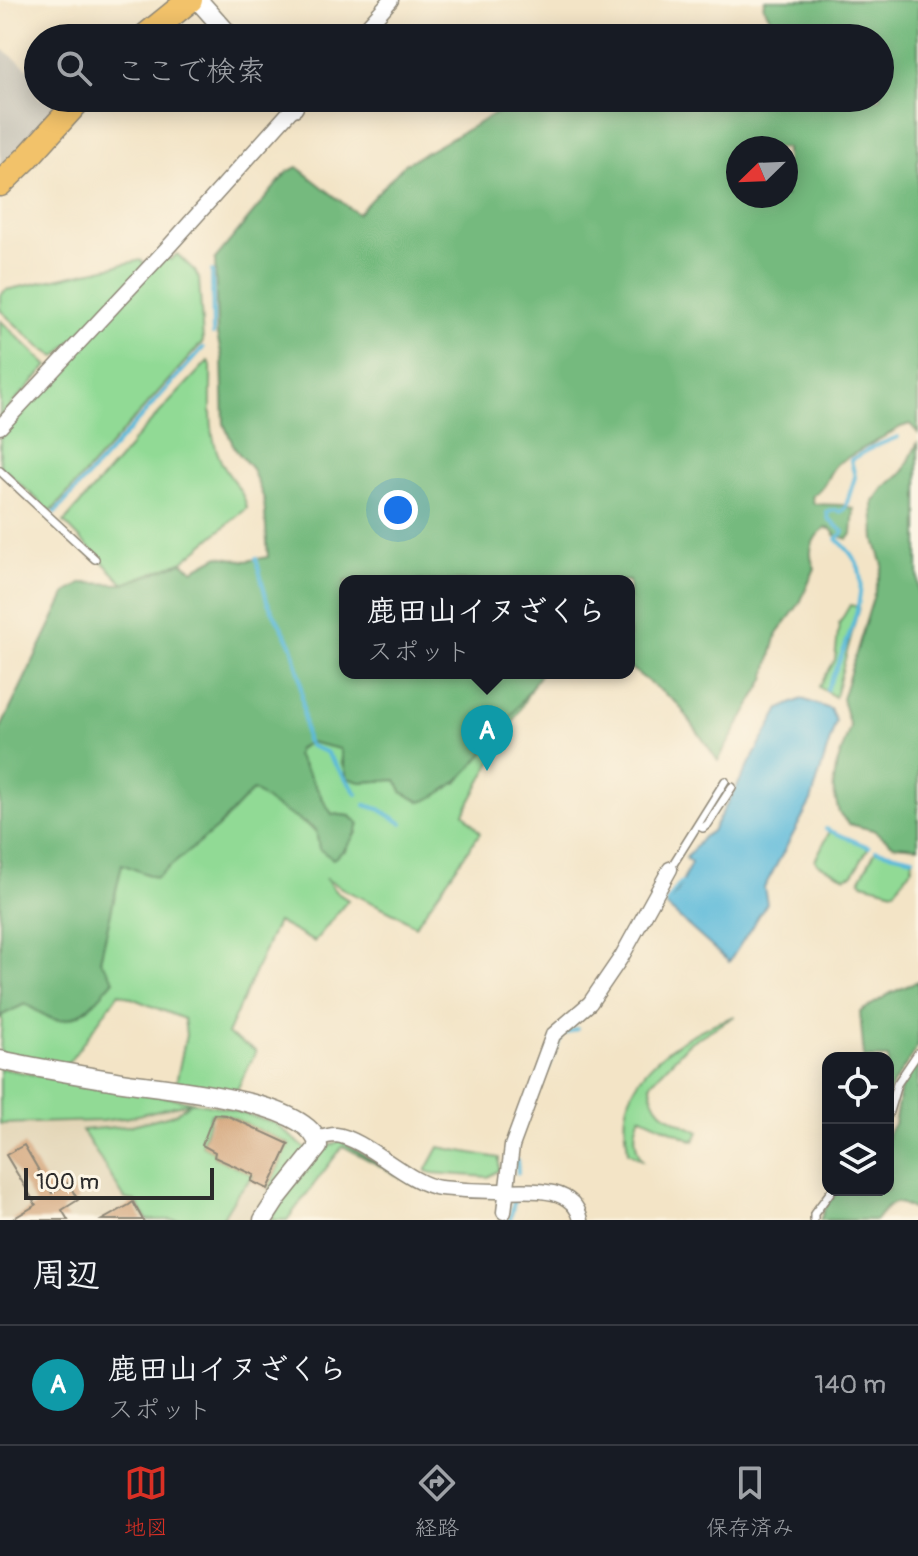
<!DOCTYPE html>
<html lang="ja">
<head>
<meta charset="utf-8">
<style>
  body { margin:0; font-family:Pangolin,"Klee One",sans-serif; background:#20242c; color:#f1f3f6 }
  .controls { position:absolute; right:24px; bottom:24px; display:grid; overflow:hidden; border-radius:16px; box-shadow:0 4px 20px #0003 }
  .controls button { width:72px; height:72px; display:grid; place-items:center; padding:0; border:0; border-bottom:2px solid #363941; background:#171b24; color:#f1f3f6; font:40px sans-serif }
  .compass { position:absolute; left:726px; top:136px; width:72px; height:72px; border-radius:50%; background:#171b24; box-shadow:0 4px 20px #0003; rotate:247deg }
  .scale { position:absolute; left:24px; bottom:20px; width:190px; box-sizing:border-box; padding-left:8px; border:4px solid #2b2b2b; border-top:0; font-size:22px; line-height:28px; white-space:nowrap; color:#2b2b2b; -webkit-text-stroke:6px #fcf5e5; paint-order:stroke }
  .you { position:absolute; left:398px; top:510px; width:28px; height:28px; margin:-20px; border:6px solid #fff; border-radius:50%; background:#1a73e8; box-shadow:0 0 0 12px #1a73e833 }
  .badge { display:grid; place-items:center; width:52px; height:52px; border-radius:50%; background:#d93025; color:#fff; font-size:26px; font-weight:700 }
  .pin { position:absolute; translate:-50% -66px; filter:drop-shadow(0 2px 4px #0008) }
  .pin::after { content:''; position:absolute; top:42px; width:28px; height:24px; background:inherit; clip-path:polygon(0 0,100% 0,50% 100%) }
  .popup { position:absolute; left:339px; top:575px; width:296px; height:104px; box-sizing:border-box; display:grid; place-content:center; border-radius:16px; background:#171b24; filter:drop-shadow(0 2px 6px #0005); font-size:26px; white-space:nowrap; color:#9ea1a6 }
  .popup b { font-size:30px; color:#f1f3f6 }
  .popup::after { content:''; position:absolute; left:50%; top:100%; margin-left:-16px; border:16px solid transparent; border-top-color:#171b24 }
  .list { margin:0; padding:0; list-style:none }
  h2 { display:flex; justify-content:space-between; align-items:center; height:104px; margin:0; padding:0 32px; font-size:34px }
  h2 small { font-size:26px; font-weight:400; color:#9ea1a6 }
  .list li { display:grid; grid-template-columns:52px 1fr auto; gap:24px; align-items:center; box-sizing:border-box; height:120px; padding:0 32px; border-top:2px solid #363941 }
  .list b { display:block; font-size:30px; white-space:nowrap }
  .list p { margin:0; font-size:26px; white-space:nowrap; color:#9ea1a6 }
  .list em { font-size:26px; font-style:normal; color:#9ea1a6 }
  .icon { flex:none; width:44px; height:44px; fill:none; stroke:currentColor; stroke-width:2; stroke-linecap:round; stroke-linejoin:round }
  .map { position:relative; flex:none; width:918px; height:1220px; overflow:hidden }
  .search { position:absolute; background:#171b24; box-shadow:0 4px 20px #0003; left:24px; right:24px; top:24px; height:88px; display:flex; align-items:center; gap:20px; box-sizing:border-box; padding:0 28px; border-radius:44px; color:#9ea1a6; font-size:30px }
  .sheet { height:224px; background:#171b24 }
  nav { display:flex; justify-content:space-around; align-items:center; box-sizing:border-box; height:112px; border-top:2px solid #363941; background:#171b24; font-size:22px; color:#9ea1a6 }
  nav a { display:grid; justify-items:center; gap:4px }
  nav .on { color:#d93025 }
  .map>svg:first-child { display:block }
</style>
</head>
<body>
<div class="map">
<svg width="918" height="1220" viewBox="0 0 918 1220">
  <rect width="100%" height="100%" fill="#fcf5e5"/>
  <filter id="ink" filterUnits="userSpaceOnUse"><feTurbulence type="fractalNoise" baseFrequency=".0125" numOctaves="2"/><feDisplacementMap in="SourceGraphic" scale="16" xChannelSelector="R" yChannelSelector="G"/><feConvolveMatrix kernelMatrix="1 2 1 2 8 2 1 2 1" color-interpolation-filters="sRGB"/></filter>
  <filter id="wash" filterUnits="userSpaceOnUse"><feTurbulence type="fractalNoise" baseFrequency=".006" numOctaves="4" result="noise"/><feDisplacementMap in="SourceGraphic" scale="32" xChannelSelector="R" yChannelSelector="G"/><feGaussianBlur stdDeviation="1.8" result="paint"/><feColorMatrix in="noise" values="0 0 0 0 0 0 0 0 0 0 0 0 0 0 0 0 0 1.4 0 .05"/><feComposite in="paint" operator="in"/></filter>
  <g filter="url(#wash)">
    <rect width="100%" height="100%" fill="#f3e4c6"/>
    <path fill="#e3d6b7" d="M194 1101 275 1123 307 1150 253 1220H0V1124L101 1121 130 1117Z"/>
    <path fill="#c8c4b8" d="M0 47 38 76V98L67 99 0 168Z"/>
    <path fill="#91da95" stroke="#5e8260" stroke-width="2" d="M177 254 195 271 199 279 203 342 51 512 0 466V434L165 256 170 260Z
      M141 260 147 266 56 357 40 347 0 310V295L6 290Z
      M0 320 48 366 0 417Z
      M208 361 211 365C212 395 207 431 220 459 227 477 244 489 247 508L182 562 124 584 64 522 130 447 131 443Z
      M850 605 859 607 835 697 819 687 835 660 839 624Z
      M534 683 464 813 480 833 415 926C387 905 353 898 325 878L336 892 348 900 314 942 277 922 227 1034 256 1051 236 1092 176 1083 186 1035 184 1019 119 993 67 1065 0 1053 2 1015 25 1004 52 1019 100 960 122 863 133 867 217 828 253 790 345 851 349 840 357 833 350 816 332 814C319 795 311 775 296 756L298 749 310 742 341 749 342 765 360 782 396 780 457 783Z
      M830 831 869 847 853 874 845 877 818 864 815 860Z
      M876 850 913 858 912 868 894 891 863 883 860 879Z
      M735 1016 689 1043 651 1083C651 1115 674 1119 699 1132L694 1141 640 1116C633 1131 634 1146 642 1160L628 1152C627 1139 624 1127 626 1114 632 1064 692 1030 735 1016Z
      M0 1068 96 1087 146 1093 226 1108 275 1123 307 1150 275 1188 268 1189 289 1144 226 1115 211 1113 202 1145 215 1152 214 1157 254 1175 237 1194 221 1220H147L136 1201 125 1199 82 1130 128 1126 175 1114 191 1102 130 1117 101 1121 0 1124Z
      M341 1141 417 1186 343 1146 287 1220H270C282 1202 321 1143 341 1141Z
      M439 1147 499 1158V1170L488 1177 432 1173 426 1171Z"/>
    <path fill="#74ba7e" stroke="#507254" stroke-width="2" fill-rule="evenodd" d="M765 0H918V433L910 424 901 427 838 463C826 473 829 486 812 496L814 504 843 505 854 509 852 534 848 539 835 535 831 529 825 528C811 538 807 554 815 568L800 603 777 634 765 679 718 761 678 704 629 667V581H345V673H541C511 714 471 787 421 802L403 793 396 780 360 782 347 778 340 749 310 742 298 749 296 756C311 775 319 794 332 814L350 816 359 823C356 836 345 851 333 859L319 849 316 830 271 804 253 790 217 828 156 878 122 864 100 960 114 980C99 997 80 1025 53 1019 44 1016 33 1008 25 1004L2 1015 0 1019V730L66 593 83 583 124 584 182 562 193 570 219 556 246 561 268 557 264 499 252 469 235 449 224 424 222 357 217 335 215 259 287 172 297 167 357 214 405 164 495 114 550 98H880V38H779L781 34 763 6ZM738 148H786V196H738Z
      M918 442V847L894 845 873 830 849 824 839 813 833 788 836 768 850 727 842 699 883 565 875 540 873 503 884 488 904 471Z
      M918 981V1046L893 1084 888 1097V1058H864L860 1012 891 993Z
      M918 1059V1213C896 1198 892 1199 876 1220H820L826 1206 839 1190H888V1134L894 1124 901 1087Z"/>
    <path fill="#5cbada" stroke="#447282" stroke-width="2" d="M802 699 830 709 836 721 811 801 764 888 767 903 729 962 667 907V903L677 893 691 863 686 858 703 837 712 831 780 709Z"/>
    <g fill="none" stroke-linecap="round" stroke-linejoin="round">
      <path stroke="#5cbada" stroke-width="4" d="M212 271 213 334
        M55 513 203 348
        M256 558 267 601 292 646 300 676 306 740 310 746 326 752 357 794
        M827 689C840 660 868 600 859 569 855 557 847 548 837 539L844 532 829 520 827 512 836 510 840 512 845 509 855 477 851 460 873 447 898 437
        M365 805 379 809 402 823
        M826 829 869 847
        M876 850 913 858
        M667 903 680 883 686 885
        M548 1069 562 1035 577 1029
        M517 1161 518 1173
        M510 1220 515 1197"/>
    </g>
    <g id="blocks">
      <path fill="#d1a176" d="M214 1114 226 1115 289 1144 268 1189 251 1181 254 1175 214 1157 215 1152 202 1145Z
        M24 1145 52 1193 68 1183 78 1200 62 1210 68 1220H11L36 1205 6 1155Z
        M133 1202 143 1220H102L129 1205Z"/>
    </g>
  </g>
  <g filter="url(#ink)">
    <use href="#blocks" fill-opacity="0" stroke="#8f8878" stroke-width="2"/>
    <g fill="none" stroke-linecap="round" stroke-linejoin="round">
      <defs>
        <path id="service" d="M0 471 95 559
          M699 826 703 828 708 824 732 787
          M670 869 725 781
          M888 1115 897 1084 918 1053
          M814 1220V1214L832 1190"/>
        <path id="minor" d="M357 38 391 0
          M0 427 171 244 302 98
          M318 1139C323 1137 330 1135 336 1135 365 1138 410 1185 440 1188 459 1190 478 1191 496 1191 525 1191 573 1183 581 1220
          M504 1212 512 1146 553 1035 590 1003 622 956 670 869"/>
        <path id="tertiary" d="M198 0 232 38
          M285 98 294 107
          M0 1060C40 1069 81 1075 122 1082 158 1088 317 1100 318 1147L278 1197 263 1220"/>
        <path id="primary" d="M143 38 190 0
          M0 184 27 158 81 98"/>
      </defs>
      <use href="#service" stroke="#8f8878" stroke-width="10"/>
      <use href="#minor" stroke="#8f8878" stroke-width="17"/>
      <use href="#tertiary" stroke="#8f8878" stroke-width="21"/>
      <use href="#primary" stroke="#8f8878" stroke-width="27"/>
      <use href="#service" stroke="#fff" stroke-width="7"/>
      <use href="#minor" stroke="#fff" stroke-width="14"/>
      <use href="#tertiary" stroke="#fff" stroke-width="18"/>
      <use href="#primary" stroke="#f2c26a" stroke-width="24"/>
    </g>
  </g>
</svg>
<div class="controls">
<button><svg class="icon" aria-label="locate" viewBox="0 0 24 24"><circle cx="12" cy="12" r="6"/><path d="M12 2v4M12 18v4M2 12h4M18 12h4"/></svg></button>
<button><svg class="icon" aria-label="layers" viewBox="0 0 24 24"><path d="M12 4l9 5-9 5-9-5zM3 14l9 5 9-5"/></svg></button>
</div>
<svg class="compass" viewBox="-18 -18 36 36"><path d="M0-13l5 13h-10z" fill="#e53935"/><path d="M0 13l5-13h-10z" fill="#9ea1a6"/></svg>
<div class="scale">100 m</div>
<div class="you"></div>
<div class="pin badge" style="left:487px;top:771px;background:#0f9aa8">A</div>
<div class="popup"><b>鹿田山イヌざくら</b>スポット</div>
<div class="search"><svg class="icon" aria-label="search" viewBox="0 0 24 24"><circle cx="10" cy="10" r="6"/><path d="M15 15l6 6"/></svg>ここで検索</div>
</div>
<section class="sheet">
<h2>周辺<small></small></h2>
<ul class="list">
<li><span class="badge" style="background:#0f9aa8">A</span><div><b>鹿田山イヌざくら</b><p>スポット</p></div><em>140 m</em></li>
</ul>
</section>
<nav>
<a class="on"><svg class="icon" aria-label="map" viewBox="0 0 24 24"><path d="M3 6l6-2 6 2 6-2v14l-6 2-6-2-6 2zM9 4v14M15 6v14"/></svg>地図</a>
<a><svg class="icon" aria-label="directions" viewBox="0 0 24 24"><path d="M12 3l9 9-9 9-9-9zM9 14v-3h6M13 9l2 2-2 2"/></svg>経路</a>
<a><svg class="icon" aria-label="saved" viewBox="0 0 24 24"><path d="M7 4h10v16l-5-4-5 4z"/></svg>保存済み</a>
</nav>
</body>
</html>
